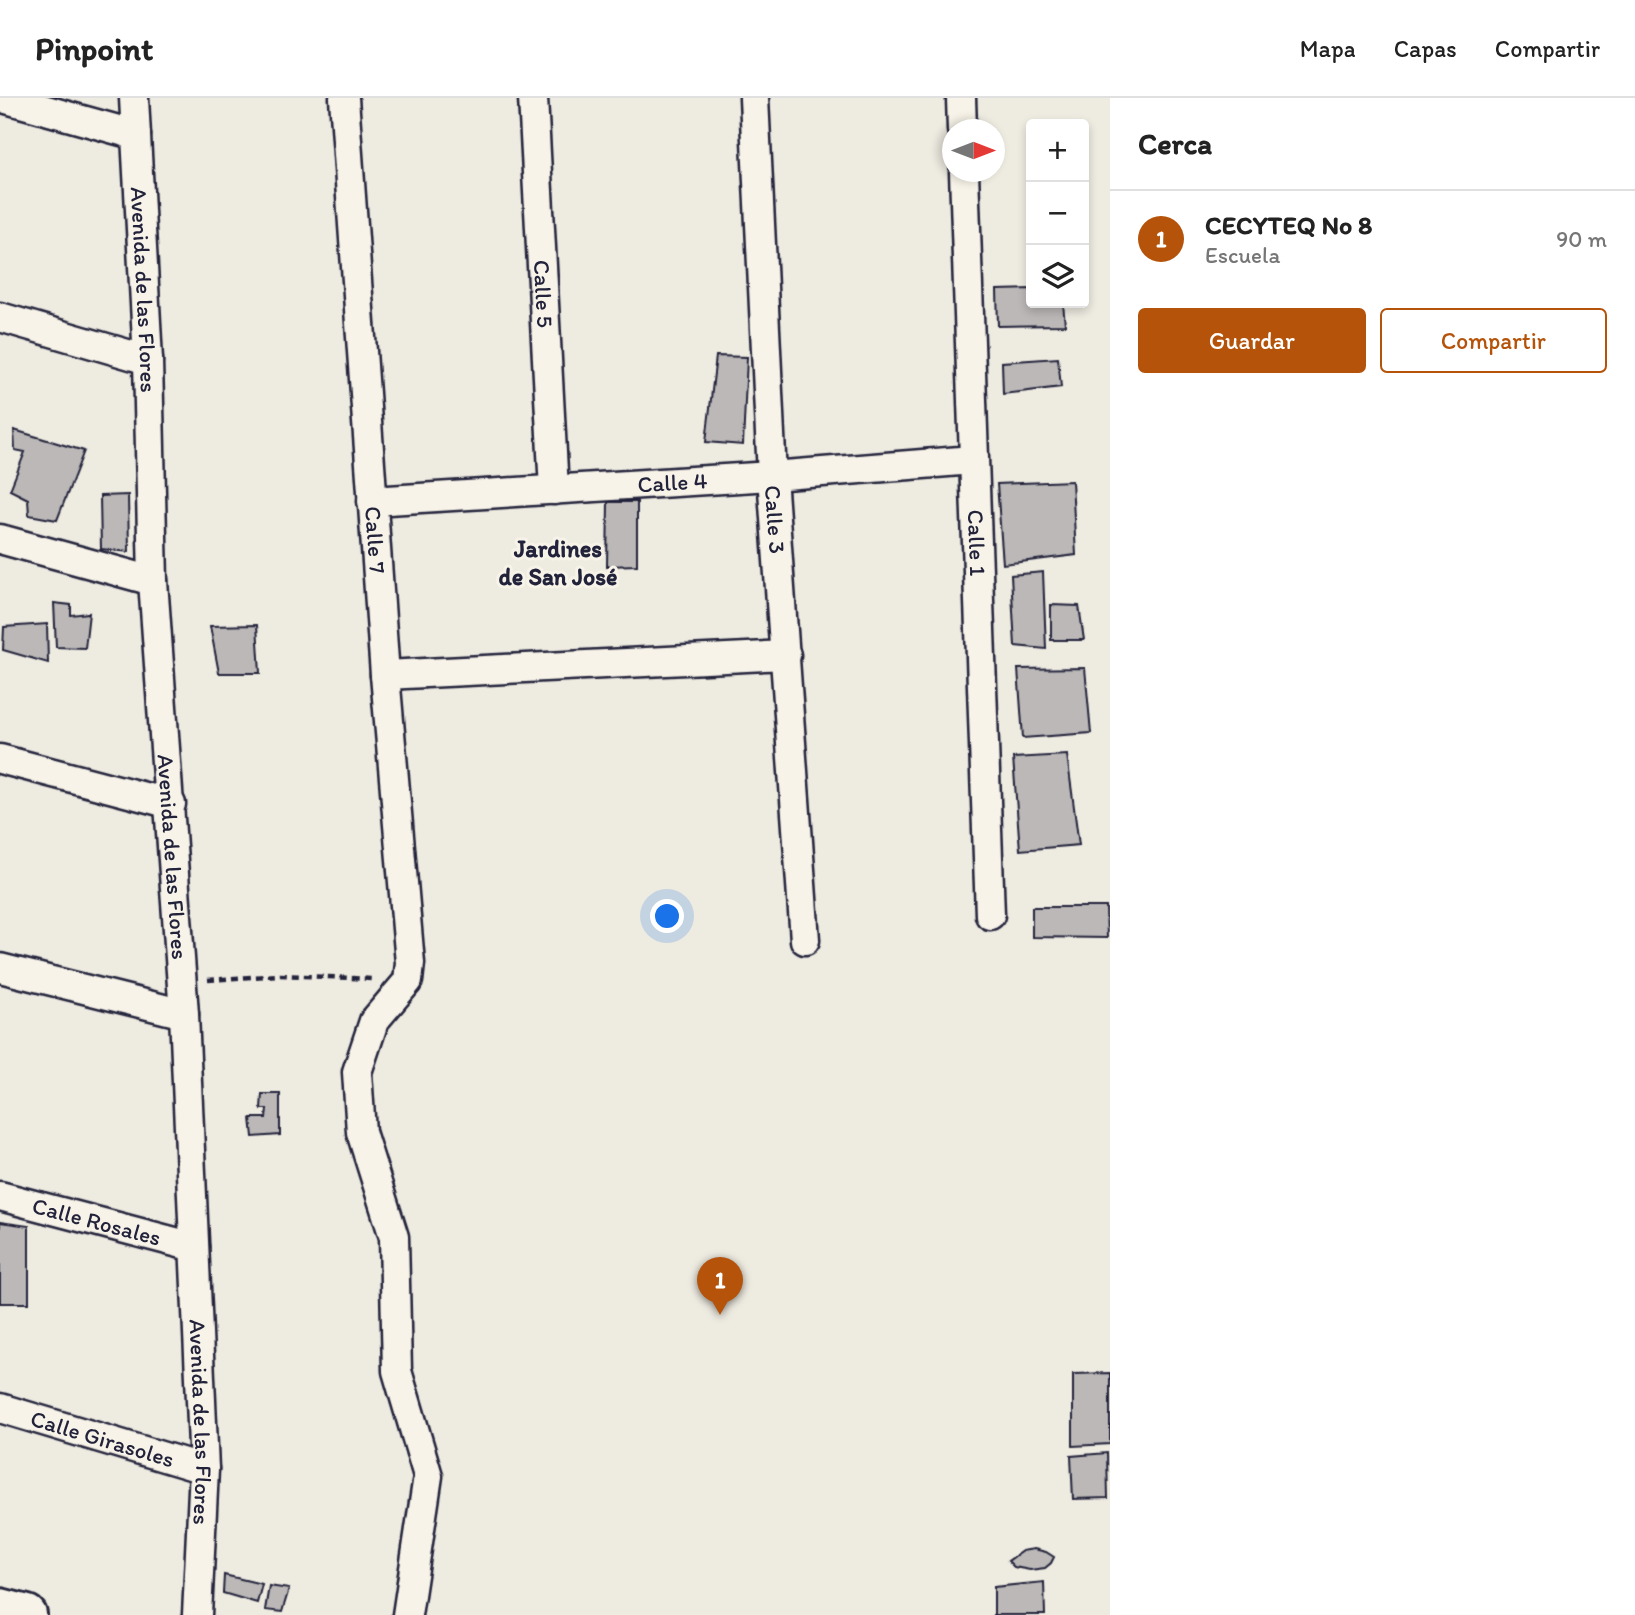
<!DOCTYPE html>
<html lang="es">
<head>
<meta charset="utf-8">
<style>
  body { margin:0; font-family:Itim,sans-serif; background:#f6f6f6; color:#222 }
  .controls { position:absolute; right:21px; top:21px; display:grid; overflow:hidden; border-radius:7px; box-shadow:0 4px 10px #0003 }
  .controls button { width:63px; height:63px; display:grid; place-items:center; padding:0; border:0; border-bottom:2px solid #e0e0e0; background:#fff; color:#222; font:35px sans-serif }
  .compass { position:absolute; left:942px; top:21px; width:63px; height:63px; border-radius:50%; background:#fff; box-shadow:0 4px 10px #0003; rotate:90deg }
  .you { position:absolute; left:668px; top:819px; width:24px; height:24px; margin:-18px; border:5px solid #fff; border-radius:50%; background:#1a73e8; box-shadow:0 0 0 10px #1a73e833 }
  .badge { display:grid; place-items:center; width:46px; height:46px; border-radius:50%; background:#b45309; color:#fff; font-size:23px; font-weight:700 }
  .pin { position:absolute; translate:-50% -58px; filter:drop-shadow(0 2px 4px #0008) }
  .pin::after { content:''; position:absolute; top:37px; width:24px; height:21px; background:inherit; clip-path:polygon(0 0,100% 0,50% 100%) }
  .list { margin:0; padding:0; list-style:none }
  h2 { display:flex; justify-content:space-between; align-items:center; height:91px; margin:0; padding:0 28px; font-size:30px }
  h2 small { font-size:23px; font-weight:400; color:#767676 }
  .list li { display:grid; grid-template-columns:46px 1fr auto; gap:21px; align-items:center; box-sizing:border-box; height:98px; padding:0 28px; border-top:2px solid #e0e0e0 }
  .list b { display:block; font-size:26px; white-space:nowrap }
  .list p { margin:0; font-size:23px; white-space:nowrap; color:#767676 }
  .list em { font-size:23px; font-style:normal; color:#767676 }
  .actions { display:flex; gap:14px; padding:21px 28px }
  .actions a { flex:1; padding:16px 0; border:2px solid #b45309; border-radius:7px; text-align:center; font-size:24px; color:#b45309 }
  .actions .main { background:#b45309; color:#fff }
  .icon { flex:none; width:38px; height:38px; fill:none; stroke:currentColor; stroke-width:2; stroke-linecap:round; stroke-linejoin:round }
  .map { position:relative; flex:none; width:1110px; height:1517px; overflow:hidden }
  header { display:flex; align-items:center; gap:42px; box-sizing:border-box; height:98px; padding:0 35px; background:#fff; border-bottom:2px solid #e0e0e0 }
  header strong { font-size:33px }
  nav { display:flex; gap:38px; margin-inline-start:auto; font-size:24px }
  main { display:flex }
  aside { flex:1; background:#fff }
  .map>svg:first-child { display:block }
</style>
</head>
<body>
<header>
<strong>Pinpoint</strong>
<nav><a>Mapa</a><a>Capas</a><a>Compartir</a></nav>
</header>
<main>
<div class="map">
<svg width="1110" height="1517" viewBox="0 0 1110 1517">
  <rect width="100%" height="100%" fill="#eeebe1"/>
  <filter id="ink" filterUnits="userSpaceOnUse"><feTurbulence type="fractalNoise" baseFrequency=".0143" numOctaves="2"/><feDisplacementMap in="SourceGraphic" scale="14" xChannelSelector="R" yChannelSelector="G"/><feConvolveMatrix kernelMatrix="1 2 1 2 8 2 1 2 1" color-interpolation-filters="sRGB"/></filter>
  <g filter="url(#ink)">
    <path fill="#bbb8b7" stroke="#22223b" stroke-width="2" d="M1031 191V205H1063L1065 227 998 228 997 192Z
      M716 258 747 259 743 347 706 344Z
      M1058 260 1061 289 1003 296 1002 264Z
      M14 332 84 353 57 422 29 417 28 401 10 392 25 354 15 352Z
      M1072 383 1076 457 1003 466 997 386Z
      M128 397 129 454 101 451 100 398Z
      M608 404H637V467L607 468Z
      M1043 474 1046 551 1015 548 1011 477Z
      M54 505 71 507V517L89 515 85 550 56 549Z
      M1051 507 1079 508 1084 542H1051Z
      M47 526 48 565 3 552 4 529Z
      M257 527 260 575H219L210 528Z
      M1085 570 1091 635 1023 640 1018 571Z
      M1067 657 1079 747 1020 752 1013 660Z
      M1032 809H1106L1107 840 1032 839Z
      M262 996H280V1037L253 1039 251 1020H266L267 1011H261Z
      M0 1124 29 1128V1205H0Z
      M1110 1275V1346L1073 1348V1276Z
      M1107 1355 1108 1400 1073 1401 1071 1358Z
      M1034 1451 1046 1454 1054 1459 1051 1465 1045 1470 1030 1472 1014 1469 1008 1463 1022 1453Z
      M224 1477 262 1486 257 1505 223 1495Z
      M1044 1484 1045 1517H994V1489Z
      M269 1488 289 1491 282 1514 265 1512Z"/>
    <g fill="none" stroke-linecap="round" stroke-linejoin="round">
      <defs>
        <g id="minor">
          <path d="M3 0 136 37"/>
          <path id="s1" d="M134 0 148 262 153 483 184 916 204 1371 197 1517"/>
          <path id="s2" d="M344 0 385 577 410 865 408 883 374 923 357 974 361 1034 394 1139 397 1273 428 1378 407 1517"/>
          <path id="s3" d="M533 0 554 392"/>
          <path id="s4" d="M754 0 772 378 805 842"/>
          <path d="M961 0 962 32"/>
          <path id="s5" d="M964 74 990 817"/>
          <path d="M0 219 148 262"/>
          <path id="s6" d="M372 403 772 378 973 362"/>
          <path d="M0 441 153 483"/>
          <path d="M385 577 786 557"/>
          <path d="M0 661 171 706"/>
          <path d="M0 870 184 916"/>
          <path id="s7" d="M0 1098 194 1149"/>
          <path id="s8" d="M0 1310 204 1371"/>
        </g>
        <path id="secondary" d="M0 1510 27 1517"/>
      </defs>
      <use href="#minor" stroke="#22223b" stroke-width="33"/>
      <use href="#secondary" stroke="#22223b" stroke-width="44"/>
      <path stroke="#22223b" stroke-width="4.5" stroke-dasharray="7 5" stroke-linecap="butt" d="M208 882 280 877 373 881"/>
      <use href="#minor" stroke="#f7f3e8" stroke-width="28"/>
      <use href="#secondary" stroke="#f7f3e8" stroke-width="38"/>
    </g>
  </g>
  <g text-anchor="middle" stroke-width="6" stroke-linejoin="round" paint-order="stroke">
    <g font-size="23" fill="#22223b" stroke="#f7f3e8">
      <text dy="8" stroke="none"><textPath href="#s1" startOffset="192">Avenida de las Flores</textPath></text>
      <text dy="8" stroke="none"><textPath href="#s3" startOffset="196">Calle 5</textPath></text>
      <text dy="8" stroke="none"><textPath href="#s6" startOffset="301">Calle 4</textPath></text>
      <text dy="8" stroke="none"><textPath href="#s4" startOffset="422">Calle 3</textPath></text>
      <text dy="8" stroke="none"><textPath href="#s2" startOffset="443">Calle 7</textPath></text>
      <text dy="8" stroke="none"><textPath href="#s5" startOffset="371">Calle 1</textPath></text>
      <text dy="8" stroke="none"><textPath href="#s1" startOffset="760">Avenida de las Flores</textPath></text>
      <text dy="8" stroke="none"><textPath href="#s7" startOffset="100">Calle Rosales</textPath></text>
      <text dy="8" stroke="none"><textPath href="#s1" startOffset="1326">Avenida de las Flores</textPath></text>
      <text dy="8" stroke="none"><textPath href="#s8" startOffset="107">Calle Girasoles</textPath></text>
    </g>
    <g font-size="24" font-weight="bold" fill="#22223b" stroke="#f7f3e8">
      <text x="558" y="459">Jardines<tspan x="558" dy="28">de San José</tspan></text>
    </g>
  </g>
</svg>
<div class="controls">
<button>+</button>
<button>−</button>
<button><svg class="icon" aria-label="layers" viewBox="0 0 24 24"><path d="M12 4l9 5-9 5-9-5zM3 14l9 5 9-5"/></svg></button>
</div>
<svg class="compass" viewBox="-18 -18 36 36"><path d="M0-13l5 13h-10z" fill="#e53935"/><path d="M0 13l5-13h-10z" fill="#767676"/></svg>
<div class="you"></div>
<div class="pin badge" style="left:720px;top:1217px">1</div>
</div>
<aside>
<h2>Cerca<small></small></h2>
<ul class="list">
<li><span class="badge">1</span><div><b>CECYTEQ No 8</b><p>Escuela</p></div><em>90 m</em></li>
</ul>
<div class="actions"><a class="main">Guardar</a><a>Compartir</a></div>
</aside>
</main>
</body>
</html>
